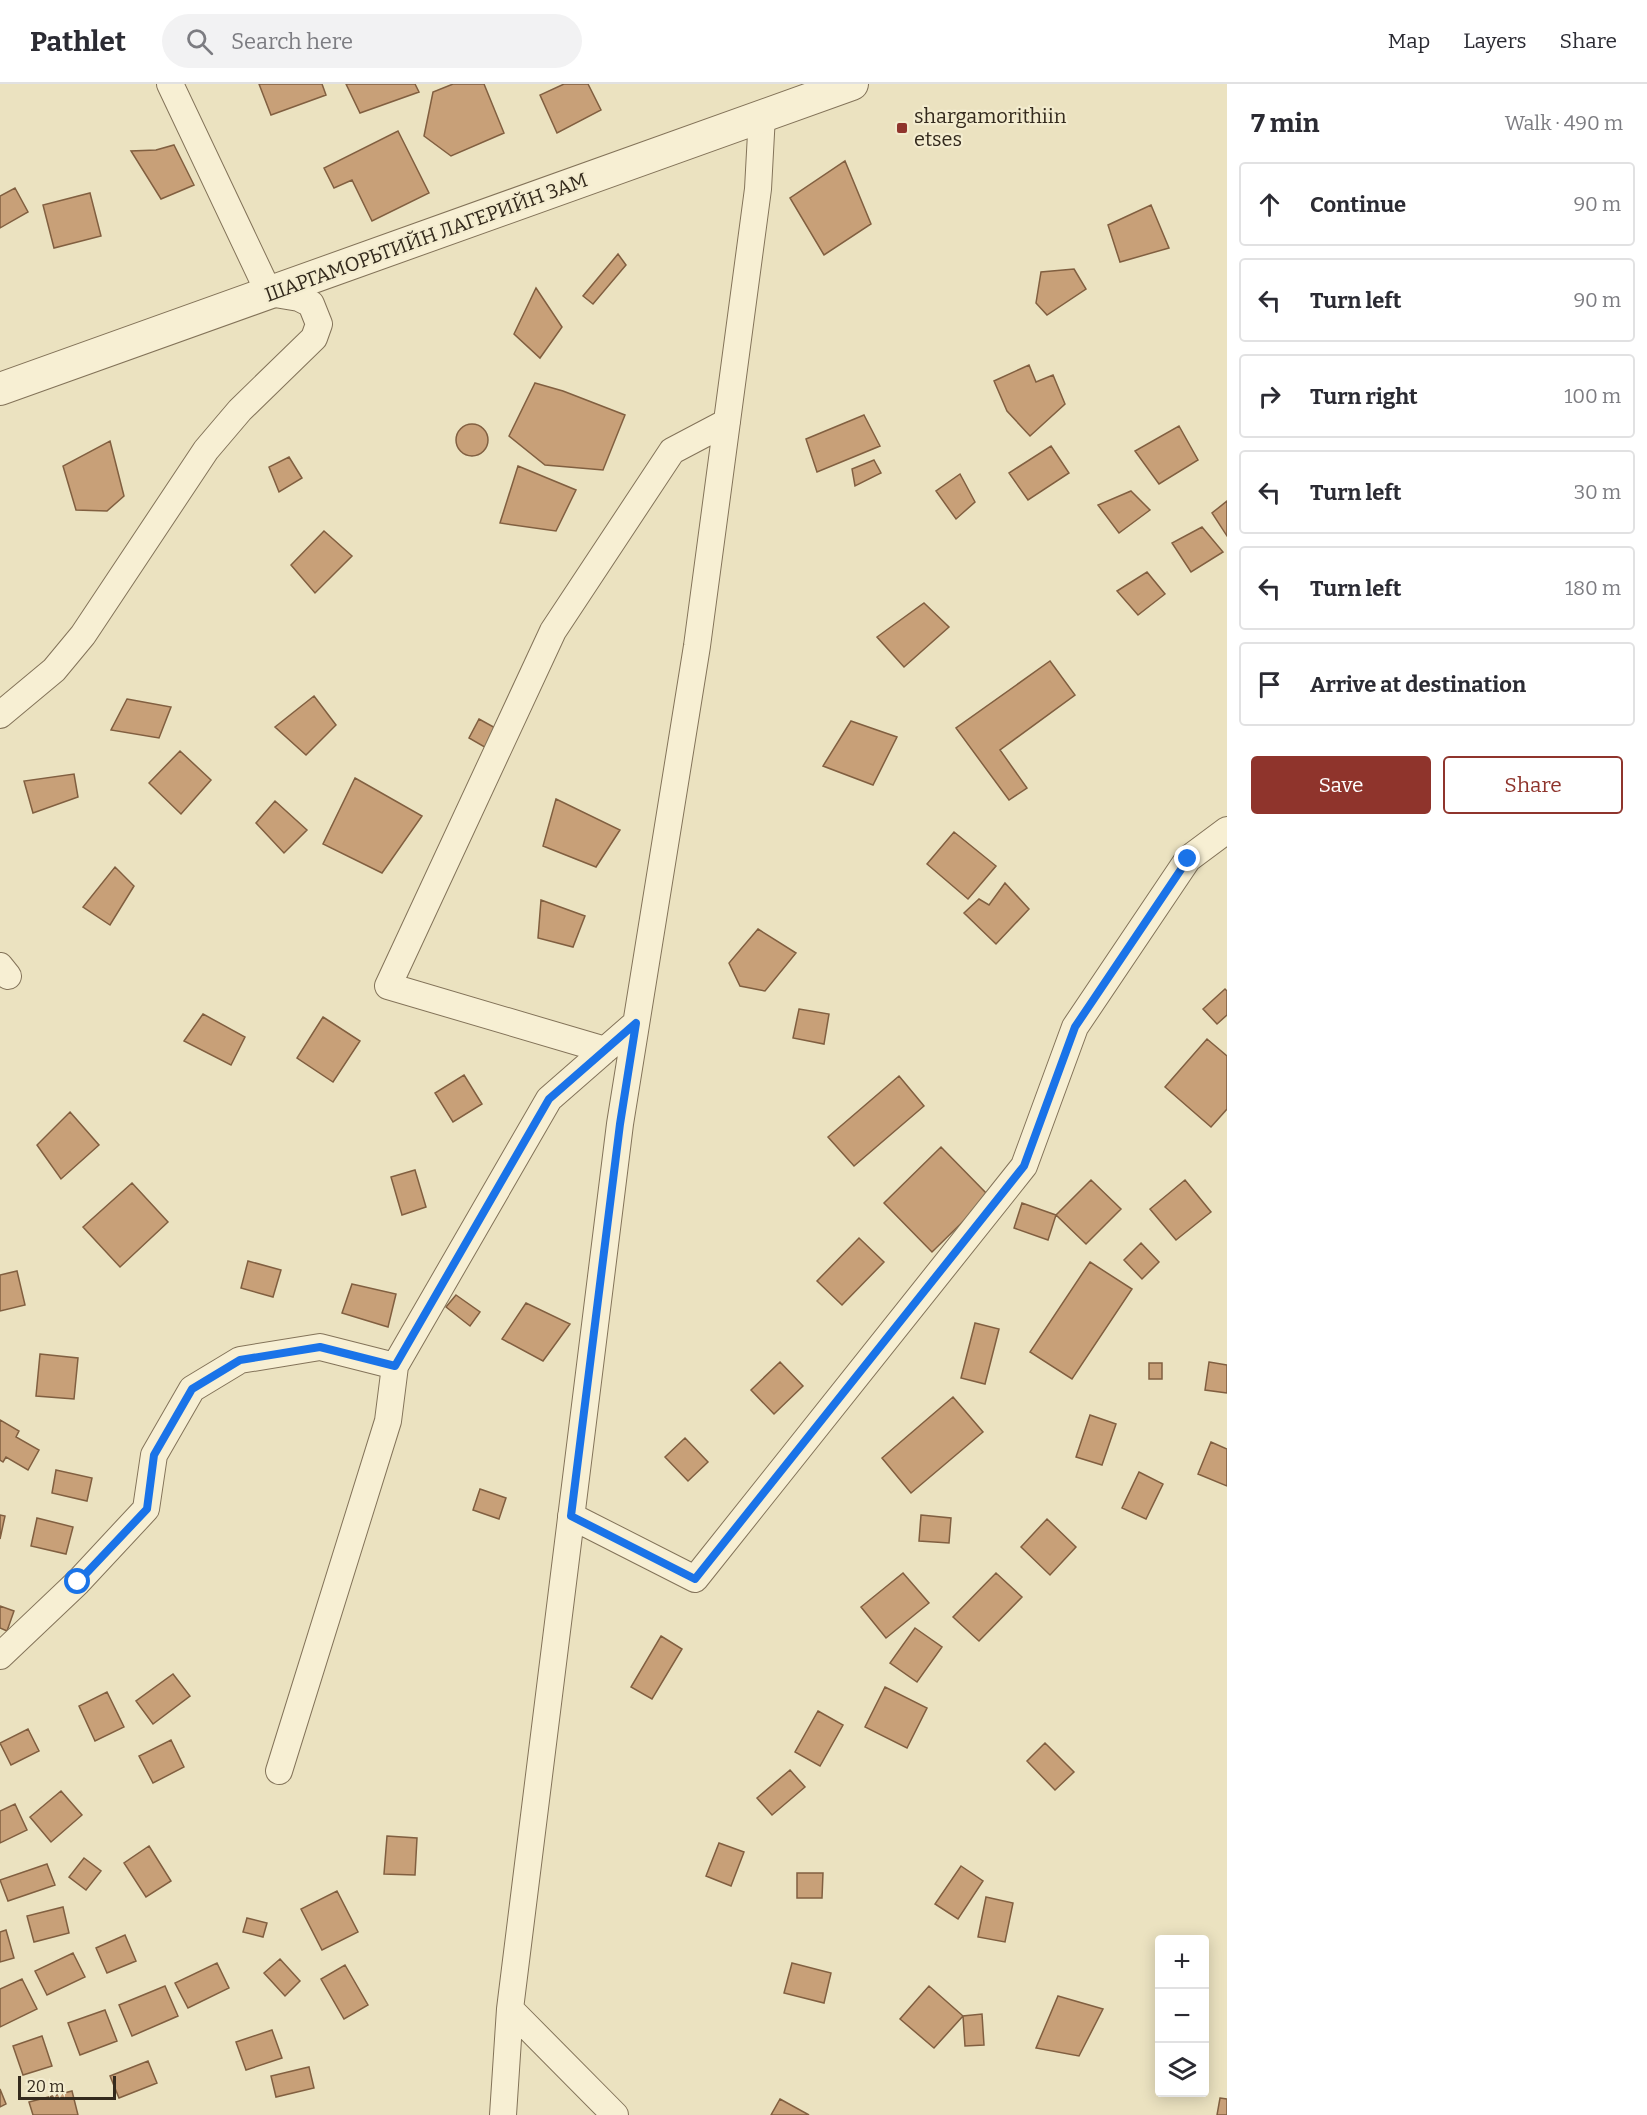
<!DOCTYPE html>
<html lang="en">
<head>
<meta charset="utf-8">
<style>
  body { margin:0; font-family:Bitter,serif; background:#f2f2f3; color:#2b2b33 }
  .controls { position:absolute; right:18px; bottom:18px; display:grid; overflow:hidden; border-radius:6px; box-shadow:0 3px 15px #0003 }
  .controls button { width:54px; height:54px; display:grid; place-items:center; padding:0; border:0; border-bottom:2px solid #e1e1e2; background:#fff; color:#2b2b33; font:30px sans-serif }
  .scale { position:absolute; left:18px; bottom:15px; width:98px; box-sizing:border-box; padding-left:6px; border:3px solid #342a1d; border-top:0; font-size:16px; line-height:21px; white-space:nowrap; color:#342a1d; -webkit-text-stroke:4px #f3eccf; paint-order:stroke }
  .stop { position:absolute; width:18px; height:18px; margin:-14px; border:4px solid #1a73e8; border-radius:50%; background:#fff }
  .stop.end { background:#1a73e8; border-color:#fff; box-shadow:0 2px 6px #0008 }
  .list { margin:0; padding:0; list-style:none }
  h2 { display:flex; justify-content:space-between; align-items:center; height:78px; margin:0; padding:0 24px; font-size:26px }
  h2 small { font-size:20px; font-weight:400; color:#7c7c81 }
  .list li { display:grid; grid-template-columns:39px 1fr auto; gap:18px; align-items:center; box-sizing:border-box; height:84px; margin:0 12px 12px; padding:0 12px; border:2px solid #e1e1e2; border-radius:6px }
  .list b { display:block; font-size:22px; white-space:nowrap }
  .list em { font-size:20px; font-style:normal; color:#7c7c81 }
  .actions { display:flex; gap:12px; padding:18px 24px }
  .actions a { flex:1; padding:14px 0; border:2px solid #8f342c; border-radius:6px; text-align:center; font-size:21px; color:#8f342c }
  .actions .main { background:#8f342c; color:#fff }
  .icon { flex:none; width:33px; height:33px; fill:none; stroke:currentColor; stroke-width:2; stroke-linecap:round; stroke-linejoin:round }
  .map { position:relative; flex:none; width:1227px; height:2031px; overflow:hidden }
  header { display:flex; align-items:center; gap:36px; box-sizing:border-box; height:84px; padding:0 30px; background:#fff; border-bottom:2px solid #e1e1e2 }
  header strong { font-size:28px }
  nav { display:flex; gap:33px; margin-inline-start:auto; font-size:21px }
  .search { width:420px; height:54px; background:#f2f2f3; display:flex; align-items:center; gap:15px; box-sizing:border-box; padding:0 21px; border-radius:33px; color:#7c7c81; font-size:22px }
  main { display:flex }
  aside { flex:1; background:#fff }
  .map>svg:first-child { display:block }
</style>
</head>
<body>
<header>
<strong>Pathlet</strong>
<div class="search"><svg class="icon" aria-label="search" viewBox="0 0 24 24"><circle cx="10" cy="10" r="6"/><path d="M15 15l6 6"/></svg>Search here</div>
<nav><a>Map</a><a>Layers</a><a>Share</a></nav>
</header>
<main>
<div class="map">
<svg width="1227" height="2031" viewBox="0 0 1227 2031">
  <rect width="100%" height="100%" fill="#ebe2c0"/>
  <path fill="#c8a078" stroke="#815f40" stroke-width="1.5" d="M259 0H322L326 11 271 31Z
    M346 0H415L419 8 360 29Z
    M453 0H484L504 49 451 72 424 52 433 8Z
    M564 0H588L601 26 557 49 540 11Z
    M398 47 429 109 372 137 352 96 334 104 324 84Z
    M174 61 194 101 161 115 131 67 156 66Z
    M845 77 871 140 824 171 790 114Z
    M15 104 28 128 0 144V112Z
    M90 109 101 152 54 164 43 121Z
    M1151 121 1169 164 1120 178 1108 141Z
    M618 170 626 181 593 220 583 212Z
    M1074 185 1086 205 1047 231 1036 219 1041 188Z
    M536 204 562 243 540 274 514 250Z
    M1029 281 1036 298 1053 291 1065 320 1030 352 1007 327 994 297Z
    M535 299 563 307 625 331 603 386 545 381 509 352Z
    M864 331 880 362 817 388 806 355Z
    M456 356a16 16 0 1 1 32 0a16 16 0 1 1-32 0Z
    M1179 342 1198 376 1159 400 1135 367Z
    M110 357 124 412 107 427 76 426 63 382Z
    M1051 362 1069 389 1028 416 1009 389Z
    M289 373 302 394 279 408 269 383Z
    M874 376 881 389 855 402 852 385Z
    M518 382 576 406 556 447 500 439Z
    M960 390 975 418 956 435 936 407Z
    M1131 407 1150 426 1119 449 1098 421Z
    M1227 417V452L1212 429Z
    M1202 443 1223 468 1191 488 1172 459Z
    M324 447 352 472 315 509 291 481Z
    M1147 488 1165 510 1138 531 1117 507Z
    M924 519 949 543 904 583 877 553Z
    M1050 577 1075 611 1000 666 1027 704 1009 716 956 644Z
    M314 612 336 641 306 671 275 643Z
    M127 615 171 623 159 654 111 646Z
    M479 635 499 646 488 665 469 654Z
    M851 637 897 653 873 701 823 682Z
    M180 667 211 696 181 730 149 699Z
    M74 690 78 713 33 729 24 697Z
    M355 694 422 732 382 789 323 760Z
    M556 715 620 746 596 783 543 762Z
    M275 717 307 746 284 769 256 739Z
    M954 748 996 782 968 815 927 780Z
    M115 783 134 802 110 841 83 823Z
    M1005 799 1029 825 996 860 964 829 979 815 989 821Z
    M541 816 585 832 573 863 538 854Z
    M758 845 796 869 765 907 740 902 729 879Z
    M1225 905 1227 907V931L1217 940 1203 925Z
    M799 925 829 930 824 960 793 954Z
    M203 930 245 953 231 981 184 957Z
    M323 933 360 957 333 998 297 974Z
    M1207 955 1227 972V1025L1211 1043 1165 1003Z
    M464 991 482 1020 453 1038 435 1009Z
    M899 992 924 1022 854 1082 828 1053Z
    M70 1028 99 1061 61 1095 37 1061Z
    M941 1063 989 1112 932 1168 884 1119Z
    M415 1086 426 1123 402 1131 391 1093Z
    M1091 1096 1121 1125 1086 1160 1056 1131Z
    M1185 1096 1211 1128 1176 1156 1150 1125Z
    M132 1099 168 1138 120 1183 83 1143Z
    M1022 1119 1056 1131 1048 1156 1014 1144Z
    M859 1154 884 1178 842 1221 817 1197Z
    M1141 1159 1159 1178 1142 1195 1124 1176Z
    M248 1177 281 1186 273 1213 241 1204Z
    M1090 1178 1132 1205 1072 1295 1030 1268Z
    M17 1187 25 1221 0 1227V1191Z
    M352 1200 396 1210 388 1243 342 1229Z
    M456 1211 480 1228 470 1242 446 1223Z
    M526 1219 570 1240 543 1277 502 1255Z
    M975 1239 999 1245 985 1300 961 1294Z
    M40 1270 78 1274 74 1315 36 1312Z
    M780 1278 803 1302 774 1330 751 1306Z
    M1209 1278 1227 1281V1309L1205 1306Z
    M1149 1279H1162V1295H1149Z
    M953 1313 983 1348 911 1409 882 1374Z
    M1090 1331 1116 1340 1102 1381 1076 1373Z
    M0 1336 19 1347 16 1353 39 1366 28 1386 6 1373 3 1378 0 1376Z
    M685 1354 708 1378 688 1397 665 1373Z
    M1211 1358 1227 1365V1402L1198 1390Z
    M56 1386 92 1394 87 1417 52 1409Z
    M1139 1388 1163 1400 1146 1435 1122 1424Z
    M480 1405 506 1414 499 1435 473 1426Z
    M0 1431 5 1432 0 1455Z
    M921 1431 951 1434 949 1459 919 1457Z
    M37 1434 73 1443 66 1470 31 1462Z
    M1047 1435 1076 1463 1050 1491 1021 1463Z
    M903 1489 929 1519 886 1554 861 1523Z
    M996 1489 1022 1513 979 1557 953 1533Z
    M0 1522 14 1527 7 1547 0 1544Z
    M915 1544 942 1563 917 1598 890 1579Z
    M661 1552 682 1565 652 1615 631 1603Z
    M173 1590 190 1612 153 1640 136 1617Z
    M885 1603 927 1624 907 1664 865 1643Z
    M107 1608 124 1643 95 1657 79 1622Z
    M818 1627 843 1641 820 1682 795 1668Z
    M28 1645 39 1667 11 1681 0 1659Z
    M171 1656 184 1683 153 1699 139 1672Z
    M1045 1659 1074 1688 1055 1706 1027 1677Z
    M790 1686 805 1703 772 1731 757 1714Z
    M61 1707 82 1731 51 1758 30 1733Z
    M15 1720 27 1746 0 1759V1727Z
    M387 1752 417 1754 415 1791 384 1790Z
    M719 1759 744 1768 731 1802 706 1792Z
    M149 1762 171 1797 146 1813 124 1779Z
    M84 1774 101 1787 86 1806 69 1793Z
    M47 1780 55 1801 8 1817 0 1796Z
    M961 1782 983 1797 958 1835 935 1820Z
    M797 1789H823L822 1814H797Z
    M337 1807 358 1848 322 1866 301 1825Z
    M986 1813 1013 1819 1005 1858 978 1853Z
    M63 1823 69 1849 34 1858 27 1832Z
    M247 1834 267 1839 263 1853 243 1848Z
    M6 1846 14 1874 0 1878V1848Z
    M125 1851 136 1877 107 1889 96 1864Z
    M73 1869 85 1893 47 1911 35 1887Z
    M280 1875 300 1897 285 1912 264 1889Z
    M217 1879 229 1904 188 1924 175 1899Z
    M792 1879 831 1889 824 1919 784 1909Z
    M345 1881 368 1921 344 1935 321 1895Z
    M22 1895 37 1925 0 1943V1905Z
    M165 1902 178 1932 132 1952 119 1921Z
    M929 1902 963 1932 934 1964 900 1935Z
    M1058 1912 1103 1925 1079 1972 1036 1964Z
    M105 1926 117 1957 80 1971 68 1939Z
    M982 1930 984 1961 965 1962 963 1932Z
    M272 1946 282 1974 246 1986 236 1958Z
    M42 1952 52 1982 23 1991 13 1962Z
    M148 1977 157 1999 119 2014 110 1992Z
    M309 1983 314 2004 276 2013 271 1992Z
    M0 2005 6 2020 0 2023Z
    M72 2007 78 2031H33L29 2018Z
    M1220 2014 1227 2015V2031H1217Z
    M780 2015 809 2031H771Z"/>
  <g fill="none" stroke-linecap="round" stroke-linejoin="round">
    <defs>
      <path id="minor" d="M0 631 54 586 83 551 206 366 240 326 314 254 319 240 311 220 299 214 269 209 170 0
        M0 882 8 892
        M605 966 388 902 553 547 672 367 727 338
        M571 1432 695 1495 1024 1082 1075 943 1188 775 1227 746
        M0 1572 78 1498 146 1425 154 1371 192 1305 240 1276 320 1263 395 1282 549 1015 636 939
        M279 1687 388 1337 395 1282
        M510 1925 615 2031
        M503 2031 510 1925 620 1040 697 562 758 105 762 31"/>
      <path id="tertiary" d="M0 305 852 0"/>
    </defs>
    <use href="#minor" stroke="#837359" stroke-width="28"/>
    <use href="#tertiary" stroke="#837359" stroke-width="34"/>
    <use href="#minor" stroke="#f7efd3" stroke-width="26"/>
    <use href="#tertiary" stroke="#f7efd3" stroke-width="32"/>
  </g>
  <g fill="none" stroke-linecap="round" stroke-linejoin="round">
    <path stroke="#1a73e8" stroke-width="8" d="M78 1498 147 1425 154 1371 192 1305 240 1276 320 1263 395 1282 549 1015 636 939 620 1040 571 1432 695 1495 1024 1082 1075 943 1188 775"/>
  </g>
  <rect fill="#8f342c" stroke="#f3eccf" stroke-width="2" x="896" y="38" width="12" height="12" rx="3"/>
  <g text-anchor="middle" stroke-width="4.5" stroke-linejoin="round" paint-order="stroke">
    <g font-size="20" fill="#342a1d" stroke="#f3eccf" text-anchor="start">
      <text x="914" y="39">shargamorithiin<tspan x="914" dy="23">etses</tspan></text>
    </g>
    <g font-size="20" fill="#342a1d" stroke="#f3eccf">
      <text transform="translate(426 153) rotate(-20)" y="7">ШАРГАМОРЬТИЙН ЛАГЕРИЙН ЗАМ</text>
    </g>
  </g>
</svg>
<div class="controls">
<button>+</button>
<button>−</button>
<button><svg class="icon" aria-label="layers" viewBox="0 0 24 24"><path d="M12 4l9 5-9 5-9-5zM3 14l9 5 9-5"/></svg></button>
</div>
<div class="scale">20 m</div>
<div class="stop" style="left:78px;top:1498px"></div>
<div class="stop end" style="left:1188px;top:775px"></div>
</div>
<aside>
<h2>7 min<small>Walk · 490 m</small></h2>
<ul class="list">
<li><svg class="icon" aria-label="ahead" viewBox="0 0 24 24"><path d="M12 20V5M6 11l6-6 6 6"/></svg><div><b>Continue</b></div><em>90 m</em></li>
<li><svg class="icon" aria-label="left" viewBox="0 0 24 24"><path d="M17 20v-9H6M10 6l-5 5 5 5"/></svg><div><b>Turn left</b></div><em>90 m</em></li>
<li><svg class="icon" aria-label="right" viewBox="0 0 24 24"><path d="M7 20v-9h11M14 6l5 5-5 5"/></svg><div><b>Turn right</b></div><em>100 m</em></li>
<li><svg class="icon" aria-label="left" viewBox="0 0 24 24"><path d="M17 20v-9H6M10 6l-5 5 5 5"/></svg><div><b>Turn left</b></div><em>30 m</em></li>
<li><svg class="icon" aria-label="left" viewBox="0 0 24 24"><path d="M17 20v-9H6M10 6l-5 5 5 5"/></svg><div><b>Turn left</b></div><em>180 m</em></li>
<li><svg class="icon" aria-label="arrive" viewBox="0 0 24 24"><path d="M6 21V4h12l-3 4 3 4H6"/></svg><div><b>Arrive at destination</b></div></li>
</ul>
<div class="actions"><a class="main">Save</a><a>Share</a></div>
</aside>
</main>
</body>
</html>
